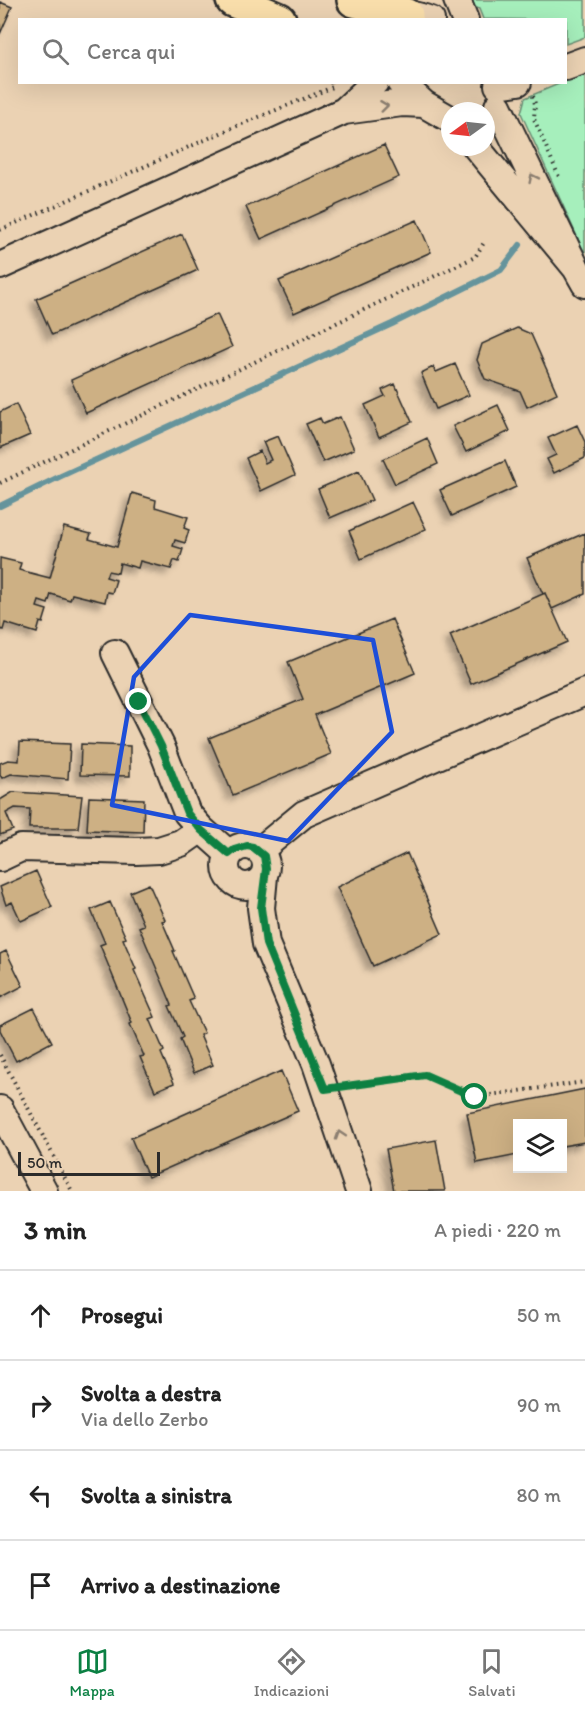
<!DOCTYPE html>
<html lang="it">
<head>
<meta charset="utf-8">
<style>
  body { margin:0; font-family:Itim,sans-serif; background:#f6f6f6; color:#222 }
  .controls { position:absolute; right:18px; bottom:18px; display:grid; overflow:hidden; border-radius:0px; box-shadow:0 6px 24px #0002 }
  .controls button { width:54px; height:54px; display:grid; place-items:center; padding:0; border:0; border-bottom:2px solid #e0e0e0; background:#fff; color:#222; font:30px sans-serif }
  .compass { position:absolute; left:441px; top:102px; width:54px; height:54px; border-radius:50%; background:#fff; box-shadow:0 6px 24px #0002; rotate:255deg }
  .scale { position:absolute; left:18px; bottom:15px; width:142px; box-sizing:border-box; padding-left:6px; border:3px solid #2b2b2b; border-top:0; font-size:16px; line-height:21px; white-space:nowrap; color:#2b2b2b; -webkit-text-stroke:4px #ebd2b3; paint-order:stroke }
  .stop { position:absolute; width:18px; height:18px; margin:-14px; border:4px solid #0b8043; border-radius:50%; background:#fff }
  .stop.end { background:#0b8043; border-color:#fff; box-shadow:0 2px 6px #0008 }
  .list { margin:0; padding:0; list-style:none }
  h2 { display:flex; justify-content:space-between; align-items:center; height:78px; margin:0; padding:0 24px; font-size:26px }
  h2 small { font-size:20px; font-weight:400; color:#767676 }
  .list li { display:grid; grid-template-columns:39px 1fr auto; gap:18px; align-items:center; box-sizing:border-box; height:90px; padding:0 24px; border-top:2px solid #e0e0e0 }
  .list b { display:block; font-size:22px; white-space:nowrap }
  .list p { margin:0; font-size:20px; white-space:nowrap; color:#767676 }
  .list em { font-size:20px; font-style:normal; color:#767676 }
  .icon { flex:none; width:33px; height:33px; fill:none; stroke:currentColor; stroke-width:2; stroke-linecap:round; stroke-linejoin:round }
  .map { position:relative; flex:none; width:585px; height:1191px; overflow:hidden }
  .search { position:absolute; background:#fff; box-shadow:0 6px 24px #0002; left:18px; right:18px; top:18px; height:66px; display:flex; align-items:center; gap:15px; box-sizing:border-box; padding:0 21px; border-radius:0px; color:#767676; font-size:22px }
  .sheet { height:438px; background:#fff }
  nav { display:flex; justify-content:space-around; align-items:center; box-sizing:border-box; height:84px; border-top:2px solid #e0e0e0; background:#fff; font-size:16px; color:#767676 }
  nav a { display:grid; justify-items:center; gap:3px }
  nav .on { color:#0b8043 }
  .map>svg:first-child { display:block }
</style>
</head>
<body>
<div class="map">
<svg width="585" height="1191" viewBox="0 0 585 1191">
  <defs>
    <filter id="shadow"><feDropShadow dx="-5.5" dy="5.5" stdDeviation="3" flood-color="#0004"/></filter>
  </defs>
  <rect width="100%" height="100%" fill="#ebd2b3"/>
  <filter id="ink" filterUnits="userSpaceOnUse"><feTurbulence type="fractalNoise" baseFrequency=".0167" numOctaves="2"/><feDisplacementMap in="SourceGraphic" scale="12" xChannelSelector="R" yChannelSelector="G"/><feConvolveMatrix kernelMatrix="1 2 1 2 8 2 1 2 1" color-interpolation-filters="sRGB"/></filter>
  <g filter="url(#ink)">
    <path fill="#a6efbc" stroke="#688d74" stroke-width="1.5" d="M462 0H585V37L566 44V20L483 19 479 9Z
      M585 73V254L521 113 525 98Z"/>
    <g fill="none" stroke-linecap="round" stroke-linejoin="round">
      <path stroke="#65949c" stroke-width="6" d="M0 506 61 476 392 324 501 270 520 245"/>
    </g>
    <path fill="#cdb084" stroke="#2b2b2b" stroke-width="1.5" filter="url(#shadow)" d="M0 2 12 7 0 34Z
      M384 145 399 177 261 239 246 207Z
      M417 220 431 252 294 313 279 281Z
      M182 234 198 270 52 335 36 299Z
      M217 314 232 347 86 413 71 380Z
      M517 328 531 334 557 393 527 407 520 391 485 379 477 360 482 344Z
      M455 364 469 395 436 409 421 373 433 367 436 372Z
      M395 384 412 422 379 437 365 405 385 396 382 390Z
      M16 404 30 435 0 448V412Z
      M498 405 510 431 466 452 453 426Z
      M340 417 354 449 323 462 306 424 320 418 323 424Z
      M577 425 585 442V458L554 473 547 459 556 455 548 438Z
      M278 436 295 475 261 491 246 458 260 451 265 463 271 460 263 442Z
      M427 438 438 464 395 484 383 459Z
      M505 461 516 487 452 516 440 490Z
      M359 471 372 500 330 518 318 489Z
      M132 493 156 500 155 507 188 517 184 528 189 530 185 543 175 540 173 546 183 549 179 562 174 560 171 569 140 561 138 568 120 563 118 573 108 571 106 577 116 580 112 593 107 592 105 602 72 594 70 600 51 594 48 604 39 601 37 607 47 610 43 623 40 622 37 633 5 623 3 630 0 629V558L21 563 19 570 50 578 64 527 91 534 89 539 117 547Z
      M413 502 426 529 361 559 349 531Z
      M585 533V594L552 609 545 593 543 594 527 558Z
      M545 593 567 642 471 684 450 635Z
      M392 619 415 673 315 715 331 754 233 795 209 738 303 699 288 662Z
      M20 742 70 744 68 779 11 774 2 778 0 775V763L8 760 19 761Z
      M81 744 130 746V776L80 775Z
      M13 792 82 796 78 828H29L30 809 15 808 6 813 13 830 0 835V800Z
      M89 797 144 799 143 832 87 830Z
      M407 853 442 934 373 966 337 887Z
      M36 871 52 907 21 921 12 902 6 905 0 887Z
      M149 884 165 920 162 921 175 951H173L194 999 189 1001 204 1033 200 1035 213 1065 194 1073 180 1039 183 1037 169 1006 172 1005 139 927 144 925 130 892Z
      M110 902 126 938 123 939 136 969 134 970 155 1017 150 1019 164 1051 161 1053 174 1083 155 1091 140 1057 144 1056 130 1024 132 1023 100 945 105 943 91 910Z
      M6 951 23 986 0 998V954Z
      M34 1008 52 1042 16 1061 0 1030V1025Z
      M281 1071 298 1111 148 1177 131 1138Z
      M585 1089V1142L562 1146V1124H518V1155L477 1163 467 1113Z
      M436 1140 445 1191H394L386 1149Z"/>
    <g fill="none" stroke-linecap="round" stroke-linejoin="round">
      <defs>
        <path id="minor" d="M457 0 465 20
          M397 20C408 12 420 16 431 20
          M566 67 585 60
          M400 82 424 104 450 119
          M498 85 518 82
          M498 106 576 268
          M344 111 375 82
          M476 147 576 268 585 284
          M0 266 344 111 402 103 424 104
          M115 653 161 746 187 813 201 829 229 854
          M226 866a20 20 0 1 1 40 0a20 20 0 1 1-40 0Z
          M259 851 304 814 585 692
          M0 858 21 848 136 851 159 850 181 843 201 829
          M264 876 261 908 266 944 316 1064 359 1191
          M0 1109 44 1191"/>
        <path id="highway" d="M233 0 279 20
          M354 0 406 15"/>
      </defs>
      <use href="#minor" stroke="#2b2b2b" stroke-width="30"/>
      <use href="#highway" stroke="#2b2b2b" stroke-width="38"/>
      <path stroke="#2b2b2b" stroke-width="4" stroke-dasharray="1.5 4.5" stroke-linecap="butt" d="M533 96 535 104 534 119 560 179
        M0 230 232 128 333 87 331 82
        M0 483 475 257 485 241
        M0 1055 72 1191
        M346 1086 425 1075 475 1097 585 1082"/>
      <use href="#minor" stroke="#ebd2b3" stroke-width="26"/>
      <use href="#highway" stroke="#f9deab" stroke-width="33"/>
    </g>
    <defs><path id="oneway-chevron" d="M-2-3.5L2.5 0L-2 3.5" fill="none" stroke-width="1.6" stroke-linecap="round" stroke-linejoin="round" transform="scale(1.5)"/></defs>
    <g stroke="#8b7e6f">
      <use href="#oneway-chevron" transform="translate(384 106) rotate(-7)"/>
      <use href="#oneway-chevron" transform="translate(533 178) rotate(-116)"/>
      <use href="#oneway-chevron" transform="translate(340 1135) rotate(-108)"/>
    </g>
  </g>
  <g fill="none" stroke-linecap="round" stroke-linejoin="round" filter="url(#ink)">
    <path stroke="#0b8043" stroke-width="8" d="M139 702 161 746 187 813 201 830 229 854 234 850 247 846 253 847 264 856 266 869 261 908 266 944 325 1089 425 1075 475 1097"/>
  </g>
  <path fill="none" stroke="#1d4ed8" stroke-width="4.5" stroke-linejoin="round" d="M190 615 373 640 392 732 288 841 112 805 134 677Z"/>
</svg>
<div class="controls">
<button><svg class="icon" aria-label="layers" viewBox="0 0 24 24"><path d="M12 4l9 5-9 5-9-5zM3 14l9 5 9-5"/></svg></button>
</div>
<svg class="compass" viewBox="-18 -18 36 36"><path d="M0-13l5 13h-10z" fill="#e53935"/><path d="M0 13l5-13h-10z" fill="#767676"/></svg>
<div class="scale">50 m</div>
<div class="stop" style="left:475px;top:1097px"></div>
<div class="stop end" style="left:139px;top:702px"></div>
<div class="search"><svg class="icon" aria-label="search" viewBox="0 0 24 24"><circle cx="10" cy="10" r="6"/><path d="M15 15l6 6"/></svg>Cerca qui</div>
</div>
<section class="sheet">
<h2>3 min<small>A piedi · 220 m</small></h2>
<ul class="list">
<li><svg class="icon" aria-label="ahead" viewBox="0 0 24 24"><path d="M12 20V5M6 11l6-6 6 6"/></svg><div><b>Prosegui</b></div><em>50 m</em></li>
<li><svg class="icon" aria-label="right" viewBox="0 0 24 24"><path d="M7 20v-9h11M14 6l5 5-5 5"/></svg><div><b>Svolta a destra</b><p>Via dello Zerbo</p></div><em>90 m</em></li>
<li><svg class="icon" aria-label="left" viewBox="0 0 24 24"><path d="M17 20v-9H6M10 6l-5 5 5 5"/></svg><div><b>Svolta a sinistra</b></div><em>80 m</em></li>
<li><svg class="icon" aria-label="arrive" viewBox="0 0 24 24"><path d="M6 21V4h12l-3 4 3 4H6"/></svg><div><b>Arrivo a destinazione</b></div></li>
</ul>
</section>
<nav>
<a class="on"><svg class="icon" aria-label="map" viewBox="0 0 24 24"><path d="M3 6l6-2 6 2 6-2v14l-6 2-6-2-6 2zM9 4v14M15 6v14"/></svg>Mappa</a>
<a><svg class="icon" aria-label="directions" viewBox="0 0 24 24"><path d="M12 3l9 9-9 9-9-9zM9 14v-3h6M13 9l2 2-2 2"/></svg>Indicazioni</a>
<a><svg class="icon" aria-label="saved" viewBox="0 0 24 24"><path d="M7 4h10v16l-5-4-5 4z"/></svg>Salvati</a>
</nav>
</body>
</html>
